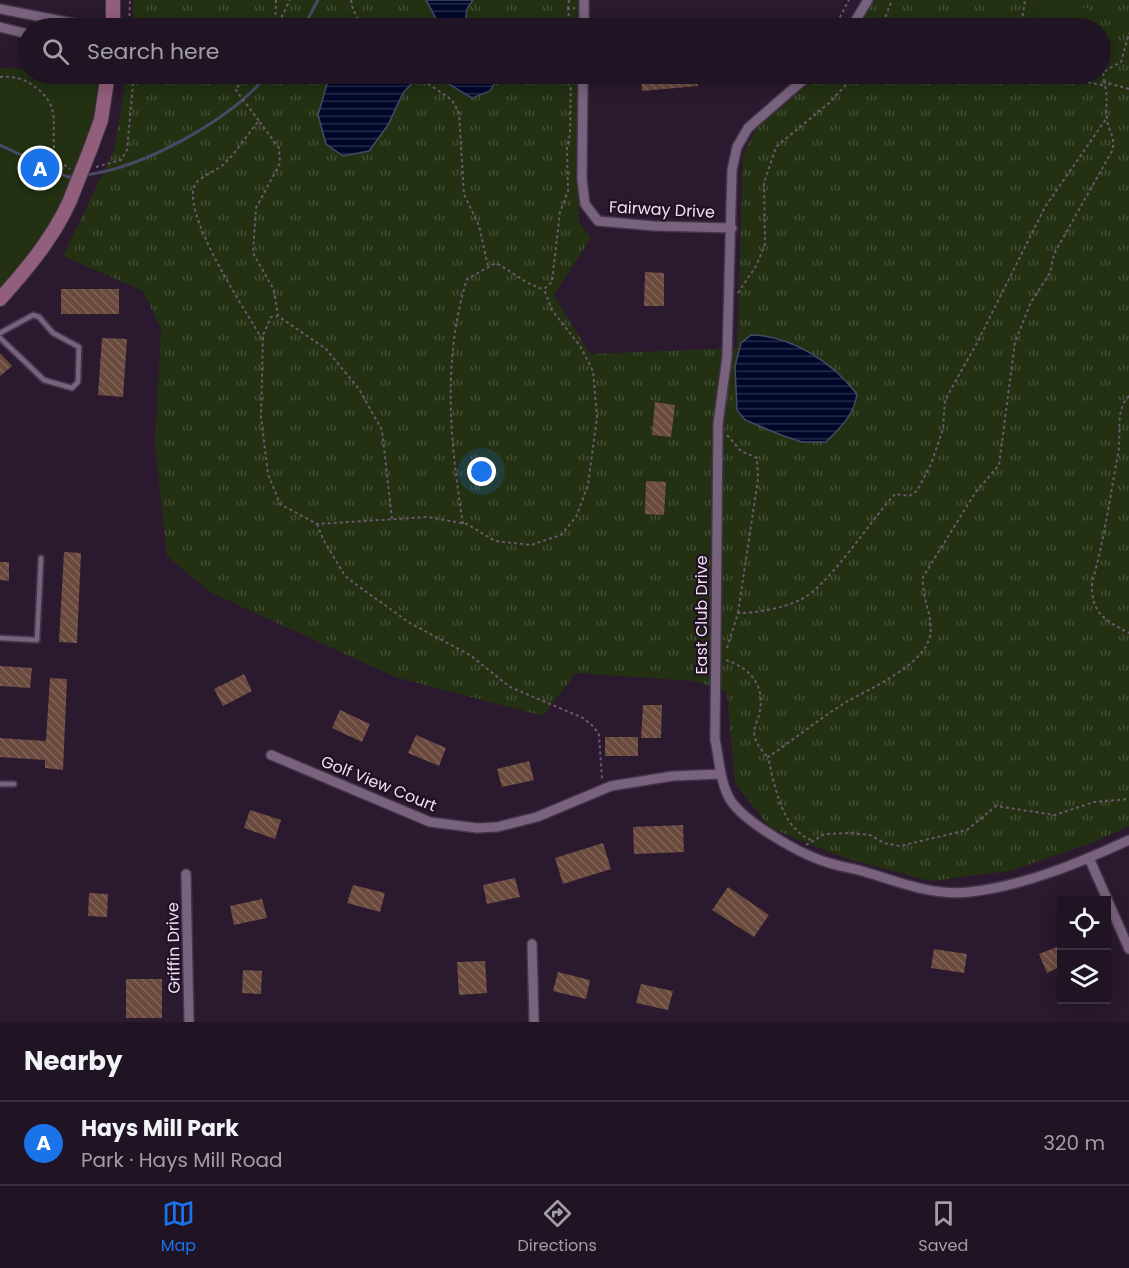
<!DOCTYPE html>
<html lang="en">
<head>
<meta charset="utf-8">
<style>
  body { margin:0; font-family:Poppins,sans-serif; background:#2d2030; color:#f1f3f6 }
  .controls { position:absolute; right:18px; bottom:18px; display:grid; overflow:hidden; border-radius:0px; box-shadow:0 3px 15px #0003 }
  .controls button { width:54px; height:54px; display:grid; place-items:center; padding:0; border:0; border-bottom:2px solid #3d3241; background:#201323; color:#f1f3f6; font:30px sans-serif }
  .you { position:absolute; left:482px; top:472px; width:21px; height:21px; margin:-15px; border:4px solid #fff; border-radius:50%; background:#1a73e8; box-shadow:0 0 0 9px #1a73e833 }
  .badge { display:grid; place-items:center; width:39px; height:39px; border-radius:50%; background:#1a73e8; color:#fff; font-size:20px; font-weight:700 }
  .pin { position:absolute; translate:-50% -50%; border:3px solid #fff; box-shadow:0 2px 6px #0006 }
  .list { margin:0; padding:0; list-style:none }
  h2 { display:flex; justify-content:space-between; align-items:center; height:78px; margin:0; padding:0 24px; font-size:26px }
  h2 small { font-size:20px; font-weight:400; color:#a29ea6 }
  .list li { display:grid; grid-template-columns:39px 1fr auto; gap:18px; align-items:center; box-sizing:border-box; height:84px; padding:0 24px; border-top:2px solid #3d3241 }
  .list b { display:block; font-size:22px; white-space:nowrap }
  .list p { margin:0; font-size:20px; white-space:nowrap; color:#a29ea6 }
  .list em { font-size:20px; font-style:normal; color:#a29ea6 }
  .icon { flex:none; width:33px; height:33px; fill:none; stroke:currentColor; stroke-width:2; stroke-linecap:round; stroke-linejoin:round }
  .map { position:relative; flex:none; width:1129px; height:1022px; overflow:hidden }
  .search { position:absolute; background:#201323; box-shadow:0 3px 15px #0003; left:18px; right:18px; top:18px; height:66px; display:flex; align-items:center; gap:15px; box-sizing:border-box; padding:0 21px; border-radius:33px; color:#a29ea6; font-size:22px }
  .sheet { height:162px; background:#201323 }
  nav { display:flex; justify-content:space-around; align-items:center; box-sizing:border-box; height:84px; border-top:2px solid #3d3241; background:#201323; font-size:16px; color:#a29ea6 }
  nav a { display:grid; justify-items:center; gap:3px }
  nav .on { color:#1a73e8 }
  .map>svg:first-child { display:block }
</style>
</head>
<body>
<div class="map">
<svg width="1129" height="1022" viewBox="0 0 1129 1022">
  <defs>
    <pattern id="grass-tufts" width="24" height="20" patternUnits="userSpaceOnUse" patternTransform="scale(1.5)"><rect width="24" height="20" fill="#233012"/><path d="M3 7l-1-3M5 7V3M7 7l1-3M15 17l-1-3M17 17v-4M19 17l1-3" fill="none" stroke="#434e35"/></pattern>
    <pattern id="water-rules" width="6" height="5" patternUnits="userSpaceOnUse" patternTransform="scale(1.5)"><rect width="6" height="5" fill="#00082a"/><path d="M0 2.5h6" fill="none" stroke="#262c49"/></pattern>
    <pattern id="building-back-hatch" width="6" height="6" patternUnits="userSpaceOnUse" patternTransform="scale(1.5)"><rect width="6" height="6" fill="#6b4a3e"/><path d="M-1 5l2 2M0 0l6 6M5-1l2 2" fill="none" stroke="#80645a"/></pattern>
  </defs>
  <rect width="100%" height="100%" fill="#2b192f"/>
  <path fill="url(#grass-tufts)" d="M133 0H578V28H133Z
    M875 0H1129V826L1089 844 1010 871 930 881 845 858 770 828 735 783 727 692 694 681 576 673 543 716 395 677 212 593 167 556 155 444 161 329 143 291 63 256 114 150 127 74H578L579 222 591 238 554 295 590 354 737 348 743 155 756 129 820 74H1100V28H858Z"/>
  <path fill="#233012" d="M1038 0 1090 9 1086 28H1033Z
    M0 68 28 69V74H70L101 80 93 123 63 209 0 294Z"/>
  <path fill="url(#water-rules)" stroke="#474965" stroke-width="1.5" d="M426 0H473L467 9 464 28H441Z
    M330 74H413L414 81 403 93 388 125 369 151 343 156 326 144 318 115Z
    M432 74H492L495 83 490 91 472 98Z
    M751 335C792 336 832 362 857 394 854 415 841 427 826 442H802L781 435 745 420 737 410 735 366 741 343Z"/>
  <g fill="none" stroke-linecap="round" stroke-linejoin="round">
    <path stroke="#474965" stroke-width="3" d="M303 28 318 0
      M0 145 68 177 75 176
      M85 175C143 168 231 120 268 74"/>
  </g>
  <path fill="url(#building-back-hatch)" d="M641 74H696L698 86 642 91Z
    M717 74H747L722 84Z
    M645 272 664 273V306H644Z
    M61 289H119V314H61Z
    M102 338 127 339 123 397 98 395Z
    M0 353 12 366 0 376Z
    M655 402 675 405 671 437 652 435Z
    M646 481 666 482 664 515 645 514Z
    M64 552 81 553 77 643 59 642Z
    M0 562H9V581L0 580Z
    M0 666 32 668 30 688 0 686Z
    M244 674 252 691 223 706 214 689Z
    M50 678 67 679 63 770 45 768V760L0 757V738L46 741Z
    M643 705H662L661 738H641Z
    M340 710 370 724 362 742 332 728Z
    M416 735 446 748 439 766 408 753Z
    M605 737H638V756H605Z
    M529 761 534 780 502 787 497 769Z
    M250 810 281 820 275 839 244 828Z
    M683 825 684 852 634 854 633 827Z
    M603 843 611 869 563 884 555 858Z
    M515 878 520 897 487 904 483 885Z
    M353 885 385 893 380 912 347 903Z
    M728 887 769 915 754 937 712 910Z
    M89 893 108 894 107 917 88 916Z
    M262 899 267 918 234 925 230 906Z
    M1062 945V966L1047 973 1039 954Z
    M934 949 967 954 964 973 931 968Z
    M485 961 487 993 459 995 457 962Z
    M243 970 262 971 261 994 242 993Z
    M558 972 590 980 586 999 553 991Z
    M126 979H162V1018H126Z
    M641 984 673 991 668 1010 636 1003Z"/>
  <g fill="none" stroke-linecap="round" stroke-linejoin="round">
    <defs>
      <path id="lane" d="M0 333 33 315 39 317 53 333 79 347 78 382 72 388 44 380 0 338
        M0 638 37 640 41 558
        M0 784H14"/>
      <path id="street" d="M0 9 98 28
        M0 27 28 34
        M584 28V0
        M851 28 868 0
        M583 74 582 180 585 204 598 221 654 226 732 228
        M810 74 748 128 737 147 732 170 727 357 718 424 715 739C719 758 720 784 731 801 746 823 800 854 826 862 838 866 850 868 862 871 897 881 931 896 969 892 1024 886 1079 863 1129 840
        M271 755 430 822 477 828 497 827 537 817 611 786 673 776 721 774
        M1089 858 1129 949
        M186 874 189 1022
        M532 944 534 1022"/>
      <path id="secondary" d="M113 0V28
        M90 150 101 120 108 74
        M0 299C30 266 62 227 76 185"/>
    </defs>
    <use href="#lane" stroke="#433547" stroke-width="8"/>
    <use href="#street" stroke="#433547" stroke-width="12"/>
    <use href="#secondary" stroke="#433547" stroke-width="16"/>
    <path stroke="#6a596d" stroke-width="2" stroke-dasharray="3 3" stroke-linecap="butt" d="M351 0 353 10 364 28
      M568 9 569 0
      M275 27 276 0
      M129 28 130 0
      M276 28 290 0
      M570 28 568 9 575 8
      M834 28 849 0
      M881 28 892 0
      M1021 28 1025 0
      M253 74 235 89 259 121
      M422 74 424 81 452 100 459 113 464 194 479 226 488 266
      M1053 74 1105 86
      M0 77C11 76 22 78 31 84 66 107 48 127 56 159L70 169
      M1104 82 1103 72 1121 62 1129 33
      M96 167 121 160 127 150 134 74
      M738 293 756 266 765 245 764 183 776 147 829 103 856 74
      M262 339C248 314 175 206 197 182 204 175 216 171 224 164 237 152 247 134 259 121L279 148 280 163 256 208 253 253 274 290 278 316
      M1129 396C1114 412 1122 433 1118 454 1110 497 1104 541 1092 583 1091 613 1104 620 1129 633
      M727 435 741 451 757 458 758 479 738 613
      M392 519 382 430 359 389 326 349 278 316 271 317 263 335 261 417 268 474 280 504 317 524 428 517 467 524 495 541 531 545 561 535 576 517 588 485 597 417 593 371 580 346 552 310 544 289 552 282 560 212 568 191 567 148 570 134 571 74
      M317 524 323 539 345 576 365 591 410 623 470 655 510 687 583 718 594 727 599 735 602 779
      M463 524C450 442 442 359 467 279L496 263C513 272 525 284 543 289
      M727 648 738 613C758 613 784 608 802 599 831 583 870 521 895 494L909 496 917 491 931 464 943 429 945 400 978 341 1045 207 1106 119
      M726 660C752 669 766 687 759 715 758 720 754 727 754 733 755 743 762 751 768 757
      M811 840C781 827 775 787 768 757 795 739 820 718 848 701 871 688 924 665 930 636 934 617 921 597 923 577L975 493 999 465 1015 342 1031 302 1050 273 1054 254 1112 151C1116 137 1109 133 1107 119 1105 104 1109 99 1104 82L1129 89
      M806 845 825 834 851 833 870 835 884 843 900 846 967 830 996 806 1055 815 1094 802 1129 799"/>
    <use href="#lane" stroke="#78627d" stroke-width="4.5"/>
    <use href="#street" stroke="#78627d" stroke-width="9"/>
    <use href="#secondary" stroke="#915e7b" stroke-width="14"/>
    <defs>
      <path id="secondary-bridge" d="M76 185 90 150"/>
    </defs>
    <use href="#secondary-bridge" stroke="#433547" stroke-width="16" stroke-linecap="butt"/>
    <use href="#secondary-bridge" stroke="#915e7b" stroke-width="14"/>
  </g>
  <g text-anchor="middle" stroke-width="4.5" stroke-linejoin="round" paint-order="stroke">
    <g font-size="16" fill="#eee1f0" stroke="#210f25">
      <text transform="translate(662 209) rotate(3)" y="6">Fairway Drive</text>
      <text transform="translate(701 615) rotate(-90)" y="6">East Club Drive</text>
      <text transform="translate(379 783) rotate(22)" y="6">Golf View Court</text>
      <text transform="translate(173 948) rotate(-91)" y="6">Griffin Drive</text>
    </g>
  </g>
</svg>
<div class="controls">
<button><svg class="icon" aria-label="locate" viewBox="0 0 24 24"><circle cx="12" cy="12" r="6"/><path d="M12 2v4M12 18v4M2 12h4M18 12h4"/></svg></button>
<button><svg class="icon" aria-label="layers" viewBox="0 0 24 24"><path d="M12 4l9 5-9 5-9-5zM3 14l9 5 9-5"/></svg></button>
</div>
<div class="you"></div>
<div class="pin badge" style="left:40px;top:168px">A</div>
<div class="search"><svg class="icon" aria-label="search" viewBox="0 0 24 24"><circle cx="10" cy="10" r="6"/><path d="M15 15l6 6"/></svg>Search here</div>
</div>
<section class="sheet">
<h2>Nearby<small></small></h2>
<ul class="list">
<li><span class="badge">A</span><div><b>Hays Mill Park</b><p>Park · Hays Mill Road</p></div><em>320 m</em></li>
</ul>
</section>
<nav>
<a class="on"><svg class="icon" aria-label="map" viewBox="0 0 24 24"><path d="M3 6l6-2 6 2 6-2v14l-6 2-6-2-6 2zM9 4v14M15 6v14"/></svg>Map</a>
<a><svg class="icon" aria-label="directions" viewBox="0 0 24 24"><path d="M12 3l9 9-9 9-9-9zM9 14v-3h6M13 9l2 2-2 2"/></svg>Directions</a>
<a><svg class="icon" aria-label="saved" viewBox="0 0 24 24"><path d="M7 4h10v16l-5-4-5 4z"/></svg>Saved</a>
</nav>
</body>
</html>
